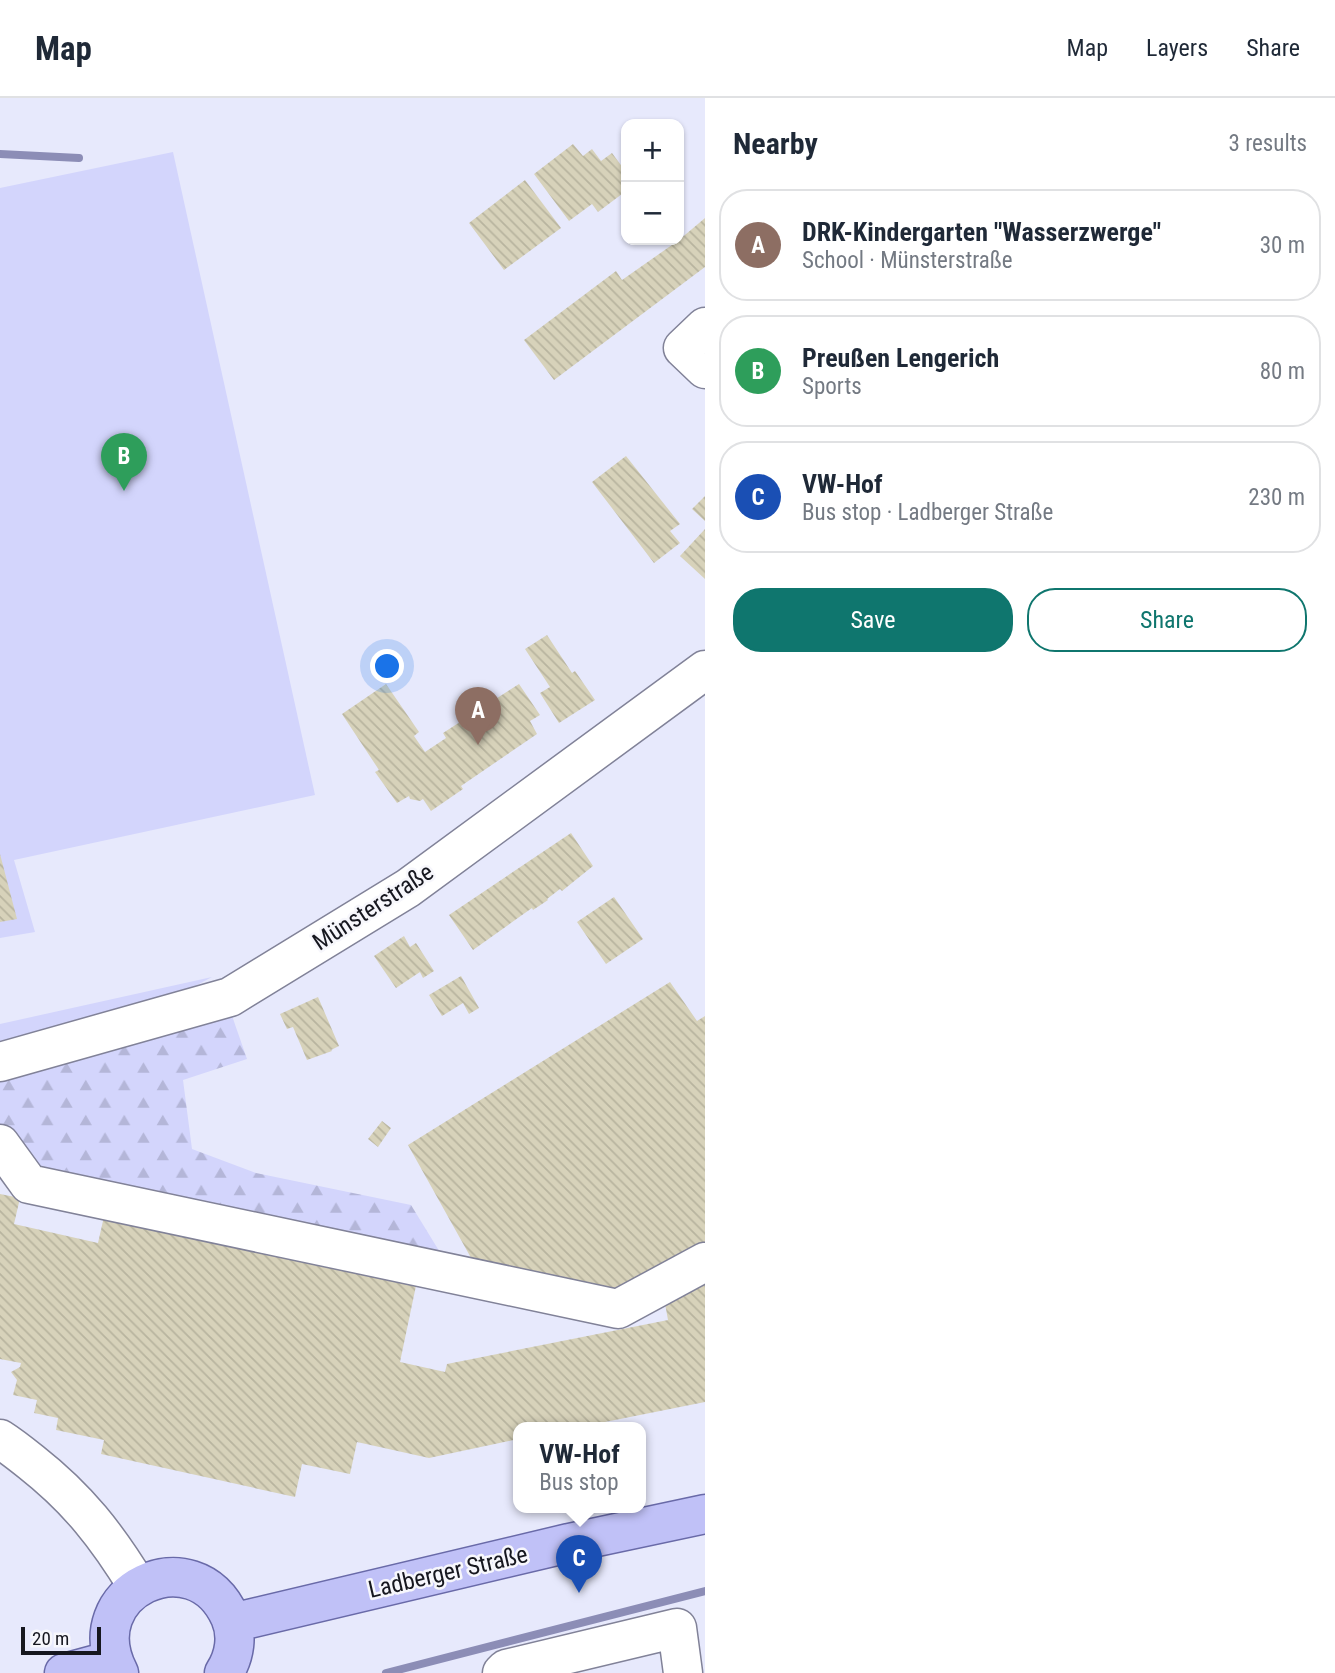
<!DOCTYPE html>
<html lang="en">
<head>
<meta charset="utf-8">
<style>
  body { margin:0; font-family:"Roboto Condensed",sans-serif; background:#f6f6f7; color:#1f2937 }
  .controls { position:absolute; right:21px; top:21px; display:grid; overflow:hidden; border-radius:14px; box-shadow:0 2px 5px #0004 }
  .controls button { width:63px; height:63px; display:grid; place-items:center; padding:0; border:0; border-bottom:2px solid #e0e1e3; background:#fff; color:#1f2937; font:35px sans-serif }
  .scale { position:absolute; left:21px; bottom:18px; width:80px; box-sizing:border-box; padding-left:7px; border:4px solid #16171f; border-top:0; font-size:19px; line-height:24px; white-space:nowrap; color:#16171f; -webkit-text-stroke:5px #f7f7fc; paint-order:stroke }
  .you { position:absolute; left:388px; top:569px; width:24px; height:24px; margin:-18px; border:5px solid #fff; border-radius:50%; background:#1a73e8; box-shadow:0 0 0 10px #1a73e833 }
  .badge { display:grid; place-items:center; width:46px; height:46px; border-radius:50%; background:#0f766e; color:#fff; font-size:23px; font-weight:700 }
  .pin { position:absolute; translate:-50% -58px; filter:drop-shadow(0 2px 4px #0008) }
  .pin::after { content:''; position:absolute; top:37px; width:24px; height:21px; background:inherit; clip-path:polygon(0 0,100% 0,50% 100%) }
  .popup { position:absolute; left:513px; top:1324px; width:133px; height:91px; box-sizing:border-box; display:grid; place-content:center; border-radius:14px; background:#fff; filter:drop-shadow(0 2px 5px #0005); font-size:23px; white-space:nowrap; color:#747a83 }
  .popup b { font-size:26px; color:#1f2937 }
  .popup::after { content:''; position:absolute; left:50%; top:100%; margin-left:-14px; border:14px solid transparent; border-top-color:#fff }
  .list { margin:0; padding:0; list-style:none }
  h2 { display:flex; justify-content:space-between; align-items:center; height:91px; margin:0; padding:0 28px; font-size:30px }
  h2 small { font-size:23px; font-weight:400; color:#747a83 }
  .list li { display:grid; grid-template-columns:46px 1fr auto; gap:21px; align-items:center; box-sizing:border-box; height:112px; margin:0 14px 14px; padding:0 14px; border:2px solid #e0e1e3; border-radius:28px }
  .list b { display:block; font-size:26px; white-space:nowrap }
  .list p { margin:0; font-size:23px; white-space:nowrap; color:#747a83 }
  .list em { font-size:23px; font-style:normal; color:#747a83 }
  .actions { display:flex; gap:14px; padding:21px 28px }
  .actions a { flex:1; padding:16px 0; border:2px solid #0f766e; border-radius:28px; text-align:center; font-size:24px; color:#0f766e }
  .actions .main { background:#0f766e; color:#fff }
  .map { position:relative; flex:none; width:705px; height:1575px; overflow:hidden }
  header { display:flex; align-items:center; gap:42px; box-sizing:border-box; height:98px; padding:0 35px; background:#fff; border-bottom:2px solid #e0e1e3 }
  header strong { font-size:33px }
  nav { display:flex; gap:38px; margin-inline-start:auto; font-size:24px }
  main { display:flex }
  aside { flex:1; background:#fff }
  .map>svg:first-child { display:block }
</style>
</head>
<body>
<header>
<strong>Map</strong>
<nav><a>Map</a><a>Layers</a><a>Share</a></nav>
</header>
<main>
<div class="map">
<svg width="705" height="1575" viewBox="0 0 705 1575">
  <defs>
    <pattern id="forest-firs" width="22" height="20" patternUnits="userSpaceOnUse" patternTransform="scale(1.75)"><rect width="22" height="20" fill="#d3d5fc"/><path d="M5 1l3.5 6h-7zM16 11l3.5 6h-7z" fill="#b4b6d8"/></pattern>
    <pattern id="building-back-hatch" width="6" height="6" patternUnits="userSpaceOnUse" patternTransform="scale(1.75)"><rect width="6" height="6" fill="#d7d2ba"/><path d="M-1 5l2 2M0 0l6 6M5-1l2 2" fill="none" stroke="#b8b49f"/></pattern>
  </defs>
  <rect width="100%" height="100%" fill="#e7e9fc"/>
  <path fill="#d3d5fc" d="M173 54 315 697 14 762 35 834 0 840V90Z
    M212 879 184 894 0 952V926Z"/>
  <path fill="url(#forest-firs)" d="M230 912 247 961 183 982 192 1051 256 1075 411 1107 449 1169 31 1078 0 1036V978Z"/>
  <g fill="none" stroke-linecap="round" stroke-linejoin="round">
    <path stroke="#8c8db6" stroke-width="8" d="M0 56 79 60
      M386 1575 705 1493"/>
  </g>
  <path fill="url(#building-back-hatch)" d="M573 46 583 58 592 51 601 63 612 55 626 74V93L598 114 592 106 569 123 534 76Z
    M525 82 561 130 504 172 469 125Z
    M705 120V169L554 282 524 242 616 173 622 182 679 142Z
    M626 358 680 426 670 433 680 445 654 465 592 384Z
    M705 398V423L692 411Z
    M705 431V481L680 458Z
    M547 537 572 575 575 573 595 602 559 625 540 595 550 589 525 551Z
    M386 586 419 634 414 638 425 654 446 640 443 635 519 586 540 617 530 623 537 636 461 688 463 691 431 713 423 701 420 703 410 701 409 698 397 705 375 674 379 672 342 616Z
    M571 735 593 768 562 793 560 791 547 801 548 802 533 812 532 810 473 852 449 817Z
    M0 756 17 821 0 824Z
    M614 799 643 841 606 866 577 824Z
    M404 838 410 849 416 845 434 873 423 880 420 874 396 890 374 858Z
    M461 878 479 910 469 916 463 905 442 918 429 897Z
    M670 884 697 923 705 918V1149L624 1199 475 1167 408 1047Z
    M318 899 339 948 331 952 332 953 307 962 293 929 287 931 280 916Z
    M382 1023 391 1030 378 1049 368 1041Z
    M0 1096 20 1100 14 1126 98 1145 105 1114 417 1183 400 1264 445 1274 447 1266 668 1222 662 1189 705 1185V1304L580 1329H518V1341L429 1360 357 1344 350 1376 302 1366 295 1399 101 1356 104 1342 56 1332 58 1320 34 1315 37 1302 13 1297 17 1282 11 1274 20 1269 21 1265 0 1261Z"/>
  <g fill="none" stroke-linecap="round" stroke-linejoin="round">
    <defs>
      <path id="minor" d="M705 229 683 250 705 271
        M0 964 230 899 408 790 705 572
        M0 1046 29 1086 618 1211 705 1164
        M0 1341C11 1348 21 1356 31 1364 78 1401 107 1438 138 1489
        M502 1575 506 1571 677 1530 683 1575"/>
      <path id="major" d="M232 1525 569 1445 705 1416
        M64 1575 112 1562
        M119 1575C76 1493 194 1438 230 1519 238 1537 235 1558 224 1575"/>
    </defs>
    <use href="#minor" stroke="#818298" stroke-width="41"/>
    <use href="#major" stroke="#696aa8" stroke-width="41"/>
    <use href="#minor" stroke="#fff" stroke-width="38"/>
    <use href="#major" stroke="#c0c1f7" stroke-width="38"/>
  </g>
  <g text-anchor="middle" stroke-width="5" stroke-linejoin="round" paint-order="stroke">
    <g font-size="24" fill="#16171f" stroke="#f7f7fc">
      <text transform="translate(373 809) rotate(-33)" y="8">Münsterstraße</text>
      <text transform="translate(448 1474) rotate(-13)" y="8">Ladberger Straße</text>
    </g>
  </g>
</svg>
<div class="controls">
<button>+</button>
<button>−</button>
</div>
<div class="scale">20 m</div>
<div class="you"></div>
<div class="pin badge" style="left:478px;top:647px;background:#8d6e63">A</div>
<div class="pin badge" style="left:124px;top:393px;background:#2e9e5b">B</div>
<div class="pin badge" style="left:579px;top:1495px;background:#1a4fb4">C</div>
<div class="popup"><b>VW-Hof</b>Bus stop</div>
</div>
<aside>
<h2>Nearby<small>3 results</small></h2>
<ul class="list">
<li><span class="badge" style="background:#8d6e63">A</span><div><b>DRK-Kindergarten &quot;Wasserzwerge&quot;</b><p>School · Münsterstraße</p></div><em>30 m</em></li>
<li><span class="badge" style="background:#2e9e5b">B</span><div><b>Preußen Lengerich</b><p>Sports</p></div><em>80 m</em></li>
<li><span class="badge" style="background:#1a4fb4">C</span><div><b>VW-Hof</b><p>Bus stop · Ladberger Straße</p></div><em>230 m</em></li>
</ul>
<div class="actions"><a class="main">Save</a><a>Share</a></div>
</aside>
</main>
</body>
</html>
